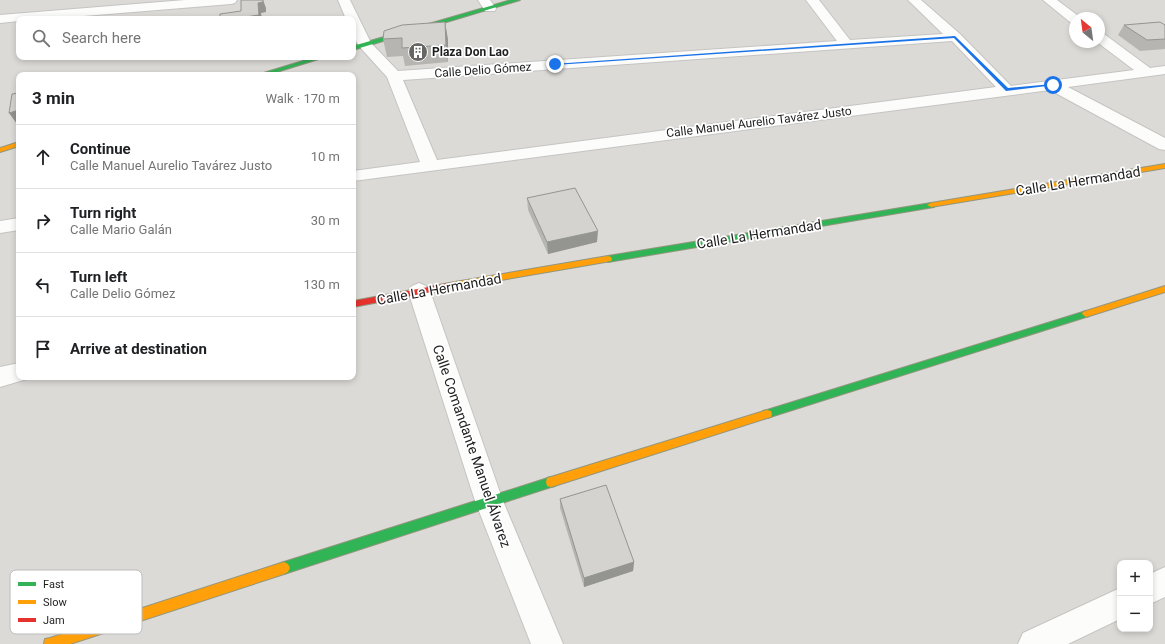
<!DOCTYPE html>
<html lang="en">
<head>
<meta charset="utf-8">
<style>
  body { margin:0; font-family:Roboto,sans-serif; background:#f2f2f2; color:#202124 }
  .controls { position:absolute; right:12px; bottom:12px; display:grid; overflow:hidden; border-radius:8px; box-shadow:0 2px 6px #0003 }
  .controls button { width:36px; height:36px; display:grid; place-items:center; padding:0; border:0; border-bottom:1px solid #e0e0e0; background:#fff; color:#202124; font:20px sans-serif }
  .compass { position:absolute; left:1069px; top:12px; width:36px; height:36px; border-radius:50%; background:#fff; box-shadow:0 2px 6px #0003; rotate:331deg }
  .stop { position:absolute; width:12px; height:12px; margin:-9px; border:3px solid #1a73e8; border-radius:50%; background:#fff }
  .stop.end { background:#1a73e8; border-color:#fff; box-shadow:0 1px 4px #0008 }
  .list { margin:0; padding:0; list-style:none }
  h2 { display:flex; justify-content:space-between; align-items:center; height:52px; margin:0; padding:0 16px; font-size:17px }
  h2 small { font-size:13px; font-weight:400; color:#757577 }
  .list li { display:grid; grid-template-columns:26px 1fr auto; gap:12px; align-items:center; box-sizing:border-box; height:64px; padding:0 16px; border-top:1px solid #e0e0e0 }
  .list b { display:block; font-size:15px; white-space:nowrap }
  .list p { margin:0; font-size:13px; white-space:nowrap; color:#757577 }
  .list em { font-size:13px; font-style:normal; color:#757577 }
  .icon { flex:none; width:22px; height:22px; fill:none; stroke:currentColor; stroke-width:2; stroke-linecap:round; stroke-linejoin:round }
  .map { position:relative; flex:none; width:1165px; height:644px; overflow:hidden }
  .search { position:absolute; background:#fff; box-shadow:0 2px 6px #0003; left:16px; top:16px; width:340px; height:44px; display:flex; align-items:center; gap:10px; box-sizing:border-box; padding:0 14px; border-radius:8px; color:#757577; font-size:15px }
  .panel { position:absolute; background:#fff; box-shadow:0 2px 6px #0003; left:16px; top:72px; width:340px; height:308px; border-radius:8px }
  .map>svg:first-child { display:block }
</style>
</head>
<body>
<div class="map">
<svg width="1165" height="644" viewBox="0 0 1165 644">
  <rect width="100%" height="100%" fill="#ecebe6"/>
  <path fill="#dbdad7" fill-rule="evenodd" d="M0 0H1165V644H0ZM1075 18H1099V42H1075ZM19 19H353V57H19ZM19 75H353V377H19ZM1120 563H1150V629H1120Z"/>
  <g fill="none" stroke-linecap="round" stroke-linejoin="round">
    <defs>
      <path id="street" d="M185 0H237L235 3 231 4 47 19H19V21L0 23V15Z
        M338 0H350L371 43 398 71 837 41 806 0H819L850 40 943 34 908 0H921L960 34 1011 86 1134 70 1097 42H1099V33L1104 34 1150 68 1165 66V74L1068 87 1165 138V150L1159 149 1050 90 353 181V171L420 162 387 77 358 45 353 34V19H346ZM952 41 996 87 437 160 403 80Z
        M478 0H490L496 8 495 11H485Z
        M1043 0H1057L1081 18H1075V23L1070 22Z
        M19 218V230L0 233V221Z
        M419 283 426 286 430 291 503 501 563 644H531L475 501 408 291 412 286Z
        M19 363V377H28L27 379 0 387V367Z
        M1165 567V597L1150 604V574Z
        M1120 588V619L1068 644H1018L1023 633Z"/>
      <path id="fast" d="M511 0H520L353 50V46Z
        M316 57H325L267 75H257Z
        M931 203 935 205 934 207 608 262 604 259 608 256Z
        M1086 311 1090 314 1089 316 767 418 763 417 762 414 763 411 767 410Z
        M551 477 555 478 556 482 555 486 551 487 284 574 280 572 278 568 280 564 284 562Z"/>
      <path id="slow" d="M19 142V146L0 152V148Z
        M1165 164V168L931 207 927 205 931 203Z
        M608 256 611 257 612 259 611 261 455 288 451 285 455 282Z
        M1165 286V292L1086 317 1082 314 1083 312Z
        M767 410 771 411 772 414 771 417 767 418 551 487 547 486 546 482 547 478 551 477Z
        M284 562 288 564 290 568 288 572 284 574 70 644H44L45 639 50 638Z"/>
      <path id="jam" d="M455 282 459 285 458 287 353 307V301Z"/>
    </defs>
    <use href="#street" stroke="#c5c4c2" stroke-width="2"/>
    <use href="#fast" stroke="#92967e" stroke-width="2"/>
    <use href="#slow" stroke="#92967e" stroke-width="2"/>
    <use href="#jam" stroke="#92967e" stroke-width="2"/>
    <use href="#street" fill="#fcfcfb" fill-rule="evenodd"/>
    <use href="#fast" fill="#30b455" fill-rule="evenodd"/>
    <use href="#slow" fill="#ff9f0a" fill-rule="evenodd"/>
    <use href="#jam" fill="#e5322d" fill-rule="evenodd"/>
  </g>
  <path fill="#b6b5b2" d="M445 22 448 40V62L405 66 403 56 387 57 383 39Z
    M1124 25H1165V49L1140 51 1118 35Z
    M527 198 597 242 548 254 528 210Z
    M560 499 634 562 633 571 584 587 560 508Z"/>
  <path fill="#949491" d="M263 0 266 8V12L261 13 262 19H232Z
    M445 22 448 40V62L446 45Z
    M19 110V123L17 124 9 113Z
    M598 231 597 242 548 254 547 242Z
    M634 562 633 571 584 587V578Z"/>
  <path fill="#d4d3cf" stroke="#949491" d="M241 0H263V2L258 3 259 15 232 19H220V14L241 11Z
    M445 22 446 45 402 48V38L383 39 384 31 402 25Z
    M1160 22 1165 25V39L1147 40 1124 25Z
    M19 93V110L9 113 12 94Z
    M575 188 598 231 547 242 527 198Z
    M606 485 634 562 584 578 560 499Z"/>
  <path fill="#1a73e8" d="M955 36 1008 88 1053 84 1055 85 1006 91 954 38 555 65 553 64Z"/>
  <defs>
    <symbol id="building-disc" viewBox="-11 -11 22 22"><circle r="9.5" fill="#666664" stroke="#fff"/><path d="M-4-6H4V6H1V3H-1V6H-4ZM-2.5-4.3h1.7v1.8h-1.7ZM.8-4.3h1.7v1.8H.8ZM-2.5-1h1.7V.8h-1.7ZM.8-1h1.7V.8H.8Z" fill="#fff"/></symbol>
  </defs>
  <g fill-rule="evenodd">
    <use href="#building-disc" x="407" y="41" width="22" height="22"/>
  </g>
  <g text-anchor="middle" stroke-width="3.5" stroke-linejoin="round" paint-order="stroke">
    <g font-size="12" font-weight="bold" fill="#1e1e1e" stroke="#fff" text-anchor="start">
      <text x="432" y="56">Plaza Don Lao</text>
    </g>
    <g font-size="12" fill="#1e1e1e" stroke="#fff">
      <text transform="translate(483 70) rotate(-4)" y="4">Calle Delio Gómez</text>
      <text transform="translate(759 122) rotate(-7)" y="4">Calle Manuel Aurelio Tavárez Justo</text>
    </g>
    <g font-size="14" fill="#1e1e1e" stroke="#fff">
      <text transform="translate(1078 181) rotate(-9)" y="5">Calle La Hermandad</text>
      <text transform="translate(759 234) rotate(-9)" y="5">Calle La Hermandad</text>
      <text transform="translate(439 289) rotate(-10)" y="5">Calle La Hermandad</text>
      <text transform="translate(472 446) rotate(71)" y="5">Calle Comandante Manuel Álvarez</text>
    </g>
  </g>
  <rect x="10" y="570" width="132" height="64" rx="6" fill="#fff" stroke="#bcbcbc" stroke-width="1"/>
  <rect x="18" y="582" width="18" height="4" fill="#30b455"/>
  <rect x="18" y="600" width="18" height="4" fill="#ff9f0a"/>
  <rect x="18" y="618" width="18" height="4" fill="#e5322d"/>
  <g font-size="11" fill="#1e1e1e">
    <text x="43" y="588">Fast</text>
    <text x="43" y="606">Slow</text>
    <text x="43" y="624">Jam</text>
  </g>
</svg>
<div class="controls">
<button>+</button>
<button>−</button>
</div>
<svg class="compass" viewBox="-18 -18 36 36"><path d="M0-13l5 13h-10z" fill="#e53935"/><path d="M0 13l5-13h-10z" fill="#757577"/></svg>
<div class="stop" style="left:1053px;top:85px"></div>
<div class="stop end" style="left:555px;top:64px"></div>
<div class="search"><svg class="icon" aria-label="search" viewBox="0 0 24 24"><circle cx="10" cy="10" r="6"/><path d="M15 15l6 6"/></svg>Search here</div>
<section class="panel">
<h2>3 min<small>Walk · 170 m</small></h2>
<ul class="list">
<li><svg class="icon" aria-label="ahead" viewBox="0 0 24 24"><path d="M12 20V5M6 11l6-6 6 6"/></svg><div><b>Continue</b><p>Calle Manuel Aurelio Tavárez Justo</p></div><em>10 m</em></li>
<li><svg class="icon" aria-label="right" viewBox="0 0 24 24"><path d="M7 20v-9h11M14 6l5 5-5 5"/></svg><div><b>Turn right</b><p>Calle Mario Galán</p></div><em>30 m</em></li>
<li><svg class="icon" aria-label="left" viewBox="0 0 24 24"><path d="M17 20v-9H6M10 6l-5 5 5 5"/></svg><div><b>Turn left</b><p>Calle Delio Gómez</p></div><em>130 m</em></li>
<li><svg class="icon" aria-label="arrive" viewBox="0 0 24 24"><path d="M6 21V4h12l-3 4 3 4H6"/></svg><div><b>Arrive at destination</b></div></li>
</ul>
</section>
</div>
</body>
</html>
